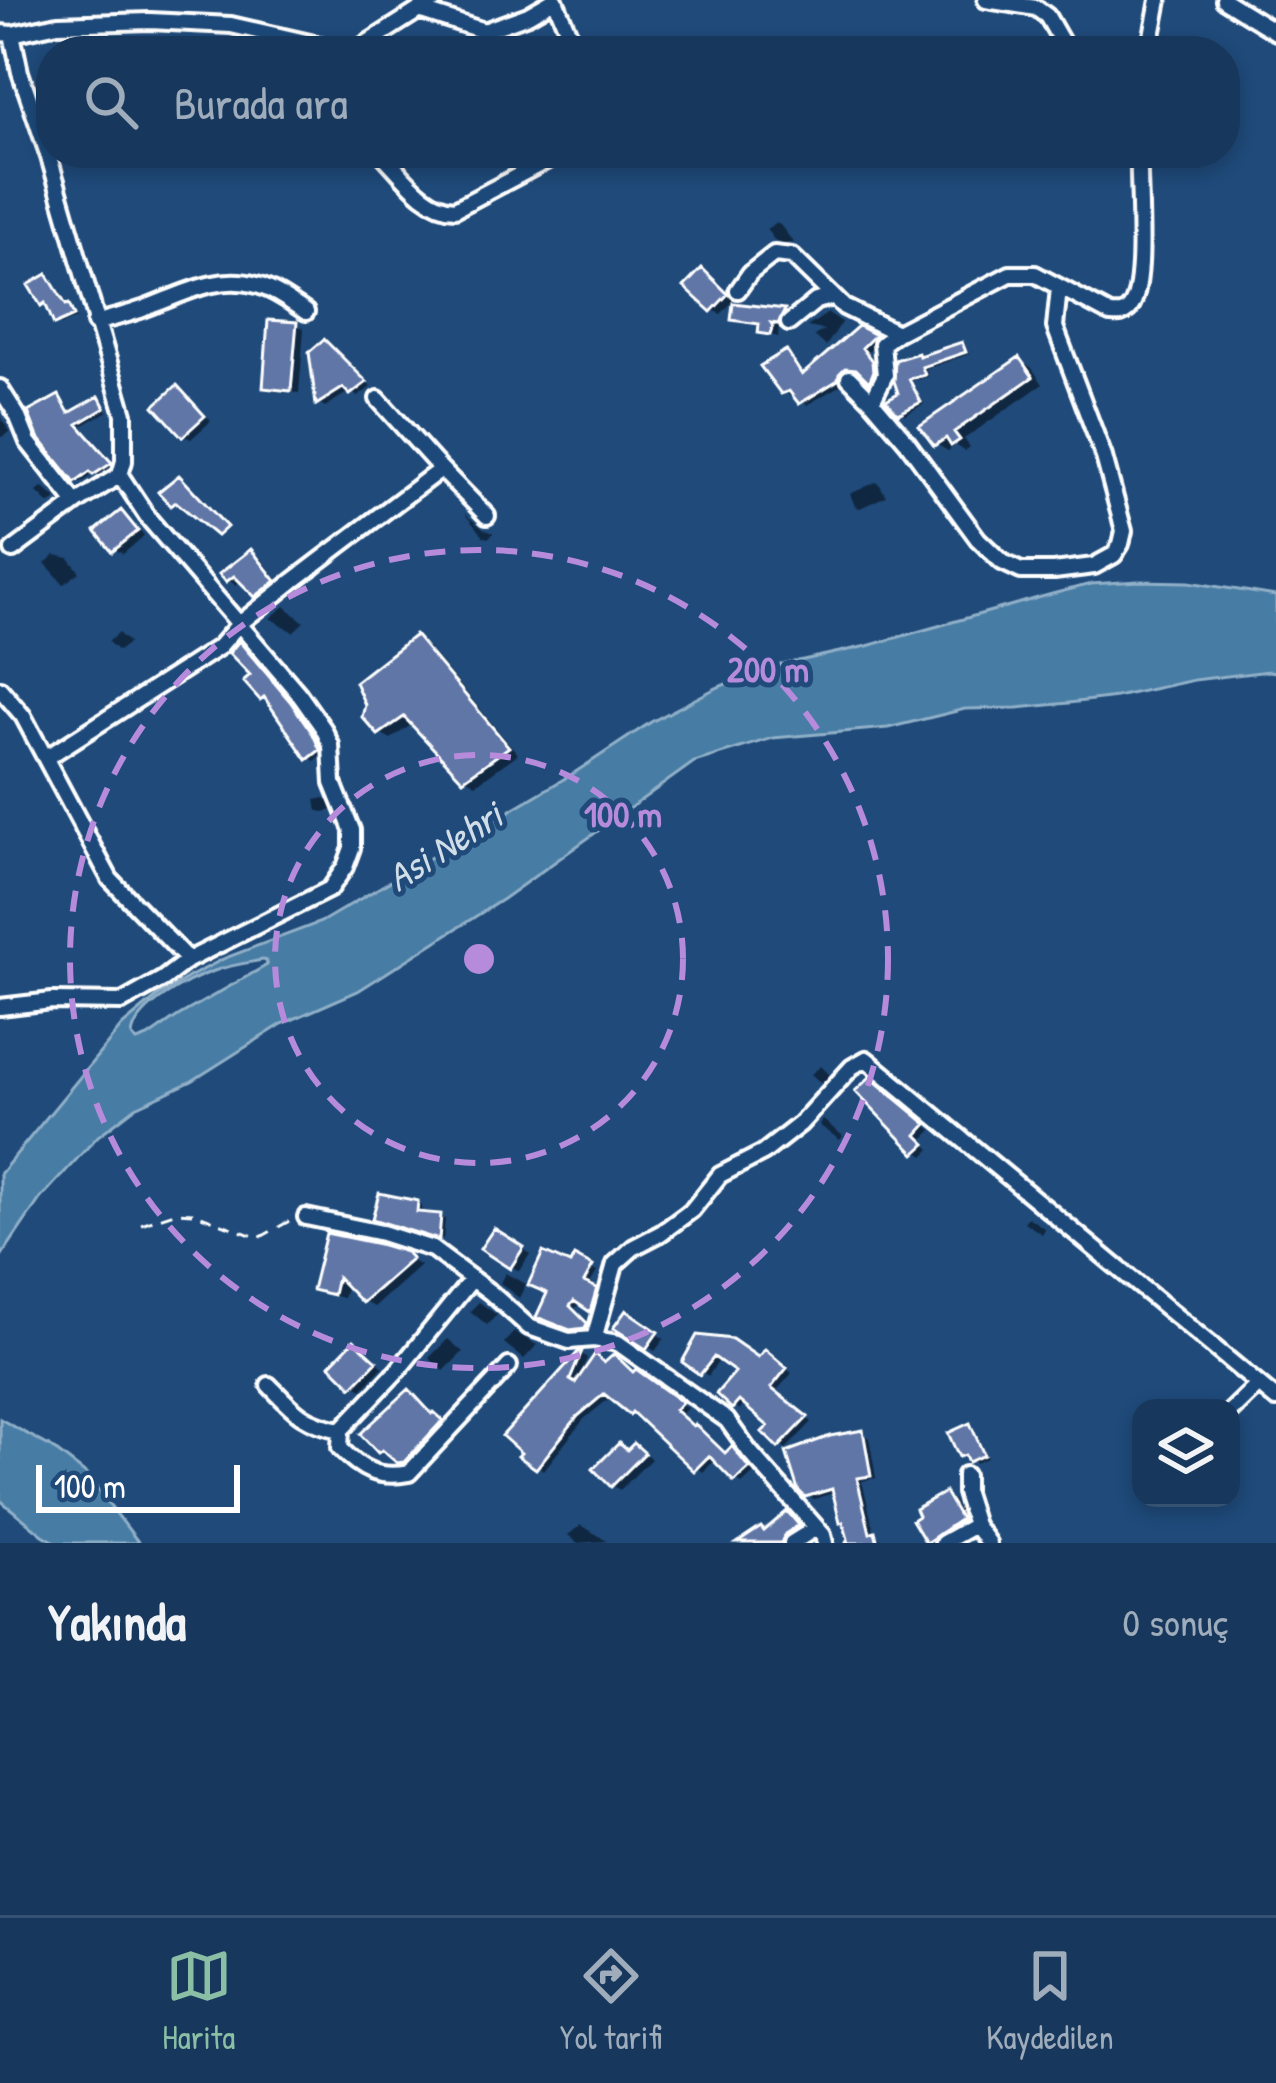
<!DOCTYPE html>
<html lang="tr">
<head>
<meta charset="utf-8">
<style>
  body { margin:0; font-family:"Patrick Hand",sans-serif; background:#203f62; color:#f1f3f6 }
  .controls { position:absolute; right:36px; bottom:36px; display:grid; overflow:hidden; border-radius:24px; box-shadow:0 6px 18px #0003 }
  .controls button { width:108px; height:108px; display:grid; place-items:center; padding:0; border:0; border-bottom:3px solid #365272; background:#17385c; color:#f1f3f6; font:60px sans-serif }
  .scale { position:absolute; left:36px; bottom:30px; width:204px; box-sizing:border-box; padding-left:12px; border:6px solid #fff; border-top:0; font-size:33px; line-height:42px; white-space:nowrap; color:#fff; -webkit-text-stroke:9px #1f4a7a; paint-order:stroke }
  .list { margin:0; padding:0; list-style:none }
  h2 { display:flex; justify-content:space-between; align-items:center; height:156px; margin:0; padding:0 48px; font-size:51px }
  h2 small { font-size:39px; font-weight:400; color:#9eacbb }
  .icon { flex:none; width:66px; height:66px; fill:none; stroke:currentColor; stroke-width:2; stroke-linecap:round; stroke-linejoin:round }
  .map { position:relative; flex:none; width:1276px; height:1543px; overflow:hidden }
  .search { position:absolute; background:#17385c; box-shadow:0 6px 18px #0003; left:36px; right:36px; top:36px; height:132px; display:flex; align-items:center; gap:30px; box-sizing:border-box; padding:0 42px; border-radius:48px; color:#9eacbb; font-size:45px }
  .sheet { height:372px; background:#17385c }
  nav { display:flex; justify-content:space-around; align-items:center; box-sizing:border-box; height:168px; border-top:3px solid #365272; background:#17385c; font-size:33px; color:#9eacbb }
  nav a { display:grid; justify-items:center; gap:6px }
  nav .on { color:#8abfa5 }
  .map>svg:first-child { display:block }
</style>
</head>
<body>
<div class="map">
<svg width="1276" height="1543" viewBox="0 0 1276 1543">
  <rect width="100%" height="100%" fill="#1f4a7a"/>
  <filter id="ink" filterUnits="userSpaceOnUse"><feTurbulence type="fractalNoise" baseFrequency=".00833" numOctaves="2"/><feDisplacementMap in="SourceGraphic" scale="24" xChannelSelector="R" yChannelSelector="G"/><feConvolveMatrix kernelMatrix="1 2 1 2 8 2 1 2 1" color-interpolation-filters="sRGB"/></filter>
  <g filter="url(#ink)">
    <path fill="#477ca4" stroke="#91b0c8" stroke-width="3" fill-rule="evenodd" d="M1138 581 1189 582 1276 596V672L1269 671 1194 680 1116 697 1069 703 1017 708 965 709 888 728 773 738 694 762 503 899 358 991 282 1024 192 1081 136 1107 98 1136 40 1199 0 1258V1174L122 1026 158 996 189 977 225 958 321 922 574 773 651 722 716 688 762 669 867 646 1052 594 1091 584ZM263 960 266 961 267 965 178 1016 148 1037 137 1041 132 1036C135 1007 188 980 214 971 230 965 247 963 263 960Z
      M0 1419 51 1447 86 1474 139 1543H57L43 1535 0 1500Z"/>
    <path fill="#0007" d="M523 34 525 37 500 51H481V49Z
      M776 223 780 225 794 243 781 244 775 241 766 229Z
      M47 277 52 280 68 306 73 310 77 319 61 325 56 322 48 306 43 304Z
      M710 277 734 300 721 314 713 310Z
      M784 312 791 317 786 326H779L778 337 761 332 762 326 742 323 734 319Z
      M828 313 842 322 826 346 814 336 824 330 807 327Z
      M296 325 304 329 299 393 274 391 266 387Z
      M858 330 879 340 867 353 878 367 879 377 876 383 858 369 846 374 844 383 807 405 794 393 790 396 783 392 786 353 792 357 805 377Z
      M962 345 966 348 969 354 926 369 928 377 911 381 924 404 905 415 900 412 902 395 918 356Z
      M331 346 371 387 358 397 350 391 325 407 319 403Z
      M1019 360 1031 367 1043 384 964 439 970 447 965 451 955 445 948 451 936 444Z
      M178 389 186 393 211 421 191 439 183 435Z
      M59 399 71 415 99 400 108 411 80 427 114 466 99 475 95 473 82 483 77 480Z
      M0 416 10 432 0 438Z
      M876 482 880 485 886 496 860 508 855 506 850 494Z
      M43 487 56 499 49 504 37 492Z
      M464 513 483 529 494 533 488 538 483 536Z
      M121 514 129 519 144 536 123 554 114 549Z
      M251 553 260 557 282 586 265 599 242 580 236 585 228 580Z
      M55 555 69 558 80 572 64 584 45 563Z
      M285 606 304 622 293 632 270 618Z
      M118 633 129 643 118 651 108 642Z
      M415 639 426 645 518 754 476 784 465 778 414 723 391 739 380 733Z
      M245 648 296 707 318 740 324 753 315 761 309 758 268 701 262 698Z
      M325 798 330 801 334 810 322 812 317 810 315 800Z
      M821 1066 833 1078 825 1087 811 1074Z
      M878 1085 932 1130 922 1140 931 1149 924 1156 917 1151Z
      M823 1120 843 1136 840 1140 819 1125Z
      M417 1204 422 1206 421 1215 445 1219 443 1240 380 1221Z
      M1028 1217 1045 1229 1042 1234 1024 1222Z
      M494 1232 530 1254 519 1271 484 1248Z
      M328 1236 404 1255 420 1266 374 1307 364 1301 347 1283 343 1298 326 1294 316 1288Z
      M576 1260 597 1272 588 1287 601 1294 596 1312 581 1302 574 1310 591 1330 579 1331 545 1319Z
      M505 1273 526 1284 519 1298 500 1283Z
      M479 1302 497 1315 487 1325 470 1311Z
      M635 1318 664 1339 655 1351 617 1328Z
      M514 1332 537 1345 524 1359 504 1343Z
      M448 1339 463 1352 444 1371 429 1358Z
      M699 1339 759 1360 771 1357 792 1373 775 1393 812 1422 786 1449 766 1432 772 1426 746 1403 740 1410 734 1406 740 1371 721 1358 708 1376 686 1361Z
      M363 1348 383 1367 362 1389 354 1384Z
      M582 1354 587 1358 579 1377 582 1378 606 1365 643 1377 687 1408 680 1416 727 1456 732 1450 739 1454 754 1473 742 1484 716 1459 703 1472 612 1396 584 1419 544 1470 537 1466 523 1455Z
      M410 1393 448 1426 407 1466 390 1453 388 1455 380 1451Z
      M970 1426 974 1429 987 1458 975 1463 961 1455Z
      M862 1433 869 1437 876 1478 862 1481 875 1535 882 1539 883 1543H852L836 1492 814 1499 807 1495Z
      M643 1451 651 1459 620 1490 612 1485 629 1452Z
      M945 1495 953 1500 968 1524 939 1543H932L928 1541Z
      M1211 1498H1229L1231 1500 1221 1507Z
      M788 1515 804 1530 788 1543H742L766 1533Z
      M581 1525 586 1528 607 1541 578 1543 568 1535Z"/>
    <path fill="#6176a6" stroke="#fff" stroke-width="3" d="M702 268 728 294 711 312 684 287Z
      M47 274 66 305 69 304 74 316 54 325 45 303 41 306 28 285Z
      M733 303 785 309 784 312 778 324 771 323 773 326 770 335 758 333 759 324 731 320Z
      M268 320 297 322 291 391 263 388Z
      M858 326 875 335 862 348 872 361 873 373 869 382 856 369 845 368 839 374 838 380 799 404 789 391 781 394 760 366 786 350 802 375Z
      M324 339 367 382 350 395 343 388 316 405 309 352Z
      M962 342 966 352 922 367 925 375 909 379 921 402 898 414 886 400 898 393 894 381 895 360 918 353 919 356Z
      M1019 357 1033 377 954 432 960 440 951 446 946 438 934 446 919 426Z
      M177 385 205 416 182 437 154 406Z
      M59 395 69 413 99 396 105 408 78 424 112 463 93 475 90 472 75 483 38 437 28 412Z
      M179 475 227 527 217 536 176 502 171 506 158 492Z
      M121 510 138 531 112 552 95 531Z
      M251 549 276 581 255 597 234 576 226 582 219 574Z
      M415 635 509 747 463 780 404 717 378 735 362 717 365 705 355 682Z
      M239 641 290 701 313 734 320 750 307 760 264 697 260 700 243 681 250 675 229 653Z
      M870 1077 927 1124 917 1135 926 1144 915 1154 855 1091Z
      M379 1193 418 1201 417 1212 441 1214 439 1240 372 1219Z
      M494 1228 524 1247 510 1269 480 1249Z
      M326 1233 379 1244 406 1252 412 1259 362 1303 337 1277 333 1295 312 1290Z
      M543 1252 570 1264 574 1256 593 1266 584 1282 597 1288 590 1312 574 1301 570 1306 587 1323 585 1328 570 1330 536 1317 547 1293 528 1285Z
      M626 1310 658 1332 646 1349 613 1328Z
      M697 1335 732 1339 758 1357 765 1349 787 1368 771 1388 808 1417 778 1448 762 1432 768 1426 739 1401 732 1409 716 1394 735 1372 714 1357 700 1375 682 1362Z
      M354 1340 377 1361 352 1387 330 1365Z
      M579 1351H582L570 1380 575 1383 595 1354 604 1363 614 1354 633 1372 636 1369 682 1402 675 1410 693 1426 695 1424 725 1453 732 1446 749 1468 734 1482 709 1456 694 1471 632 1412 630 1415 604 1394 578 1416 536 1469 518 1456 521 1453 502 1436Z
      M409 1389 432 1414 434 1412 443 1420 404 1462 397 1463 382 1450 378 1453 360 1434Z
      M970 1423 984 1455 968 1462 965 1455 959 1457 948 1433Z
      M863 1430 871 1476 857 1478 870 1533 875 1531 878 1543H846L848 1539 843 1522 840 1523 832 1489 805 1497 798 1490 786 1452 830 1436Z
      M619 1443 627 1450 634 1443 645 1453 611 1487 593 1469Z
      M945 1492 961 1519 926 1543 912 1520 918 1516 915 1509Z
      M787 1511 799 1525 785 1534 781 1543H737L761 1527 764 1531Z"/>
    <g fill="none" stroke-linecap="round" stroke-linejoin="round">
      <defs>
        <path id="minor" d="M555 0 576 51
          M986 0 1036 8 1047 16 1067 51
          M1224 0 1276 32
          M419 10 484 31 528 15 554 0
          M0 33 12 34 58 24 150 21 231 25 323 46 358 49 435 0
          M1149 51 1159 0
          M381 153C402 174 424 208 455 209L561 153
          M1059 288 1055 327 1104 457 1124 531 1121 544 1114 555 1094 566 1054 571H1021L1002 562 978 539 907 442 872 401 885 375 882 344 897 333 1010 274H1035L1110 314C1119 314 1121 316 1128 310 1149 291 1137 184 1139 153
          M738 290 750 273 774 254 792 256 844 307 897 333
          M95 323C110 319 125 315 140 310 178 297 215 273 257 285 275 290 290 302 306 312
          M789 323 816 301 833 297
          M849 378 872 401
          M0 388 17 415 28 442 76 503
          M378 399 441 469 487 516
          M13 550 79 501 120 475
          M0 689 23 716 110 879 188 960
          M46 758 219 647 238 625 293 581 441 469
          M0 1007 52 1001 122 1002 163 979 188 960 330 889 345 867 352 848V830L333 783 331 745 323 728 299 694 149 519 120 475 124 461V414L49 157 20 72 12 34
          M306 1217 382 1233 432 1249 491 1293 529 1327 569 1341 594 1339 618 1343 727 1420 749 1451 823 1535 825 1543
          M594 1339 615 1264 634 1247 661 1233 692 1210 720 1175 763 1153 800 1124 852 1067 866 1059 1276 1399
          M269 1385C294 1411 303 1423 341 1430L340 1448C361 1470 378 1479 409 1473L509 1366
          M1231 1411 1258 1385
          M341 1430 398 1370 472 1279
          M975 1525 988 1543
          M792 1543 816 1528
          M943 1543 975 1525 965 1493V1475"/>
      </defs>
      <use href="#minor" stroke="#fff" stroke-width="22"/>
      <path stroke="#fff" stroke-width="3" stroke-dasharray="12 9" stroke-linecap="butt" d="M141 1224 177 1212 193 1213 259 1238 293 1219"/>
      <use href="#minor" stroke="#1f4a7a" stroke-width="14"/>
    </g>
  </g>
  <g fill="none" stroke="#b68bdc" stroke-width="6" stroke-dasharray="21 15">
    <circle cx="479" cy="959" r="204"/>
    <circle cx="479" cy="959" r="409"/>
  </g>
  <g text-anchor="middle" stroke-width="10" stroke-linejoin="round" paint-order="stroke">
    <g font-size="39" font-style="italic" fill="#d1dee8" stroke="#1f4a7a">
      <text transform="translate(444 846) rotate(-33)" y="14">Asi Nehri</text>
    </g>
  </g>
  <circle cx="479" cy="959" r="18" fill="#b68bdc" stroke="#1f4a7a" stroke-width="6"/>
  <g font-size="36" text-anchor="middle" font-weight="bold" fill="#b68bdc" stroke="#1f4a7a" stroke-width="10" stroke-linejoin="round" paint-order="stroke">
    <text x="768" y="682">200 m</text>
    <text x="623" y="827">100 m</text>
  </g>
</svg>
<div class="controls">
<button><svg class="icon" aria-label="layers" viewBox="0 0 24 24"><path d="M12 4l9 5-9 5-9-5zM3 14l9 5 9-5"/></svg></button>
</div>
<div class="scale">100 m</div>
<div class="search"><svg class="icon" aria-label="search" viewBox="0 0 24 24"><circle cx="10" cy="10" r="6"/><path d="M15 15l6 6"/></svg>Burada ara</div>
</div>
<section class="sheet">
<h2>Yakında<small>0 sonuç</small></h2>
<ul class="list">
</ul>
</section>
<nav>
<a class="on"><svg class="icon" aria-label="map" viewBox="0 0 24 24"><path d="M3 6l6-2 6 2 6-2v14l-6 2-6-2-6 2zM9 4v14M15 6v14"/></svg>Harita</a>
<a><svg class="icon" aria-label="directions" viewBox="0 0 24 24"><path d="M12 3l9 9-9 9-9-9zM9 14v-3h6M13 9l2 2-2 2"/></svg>Yol tarifi</a>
<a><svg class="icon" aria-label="saved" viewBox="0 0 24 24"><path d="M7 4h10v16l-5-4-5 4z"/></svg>Kaydedilen</a>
</nav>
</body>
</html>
